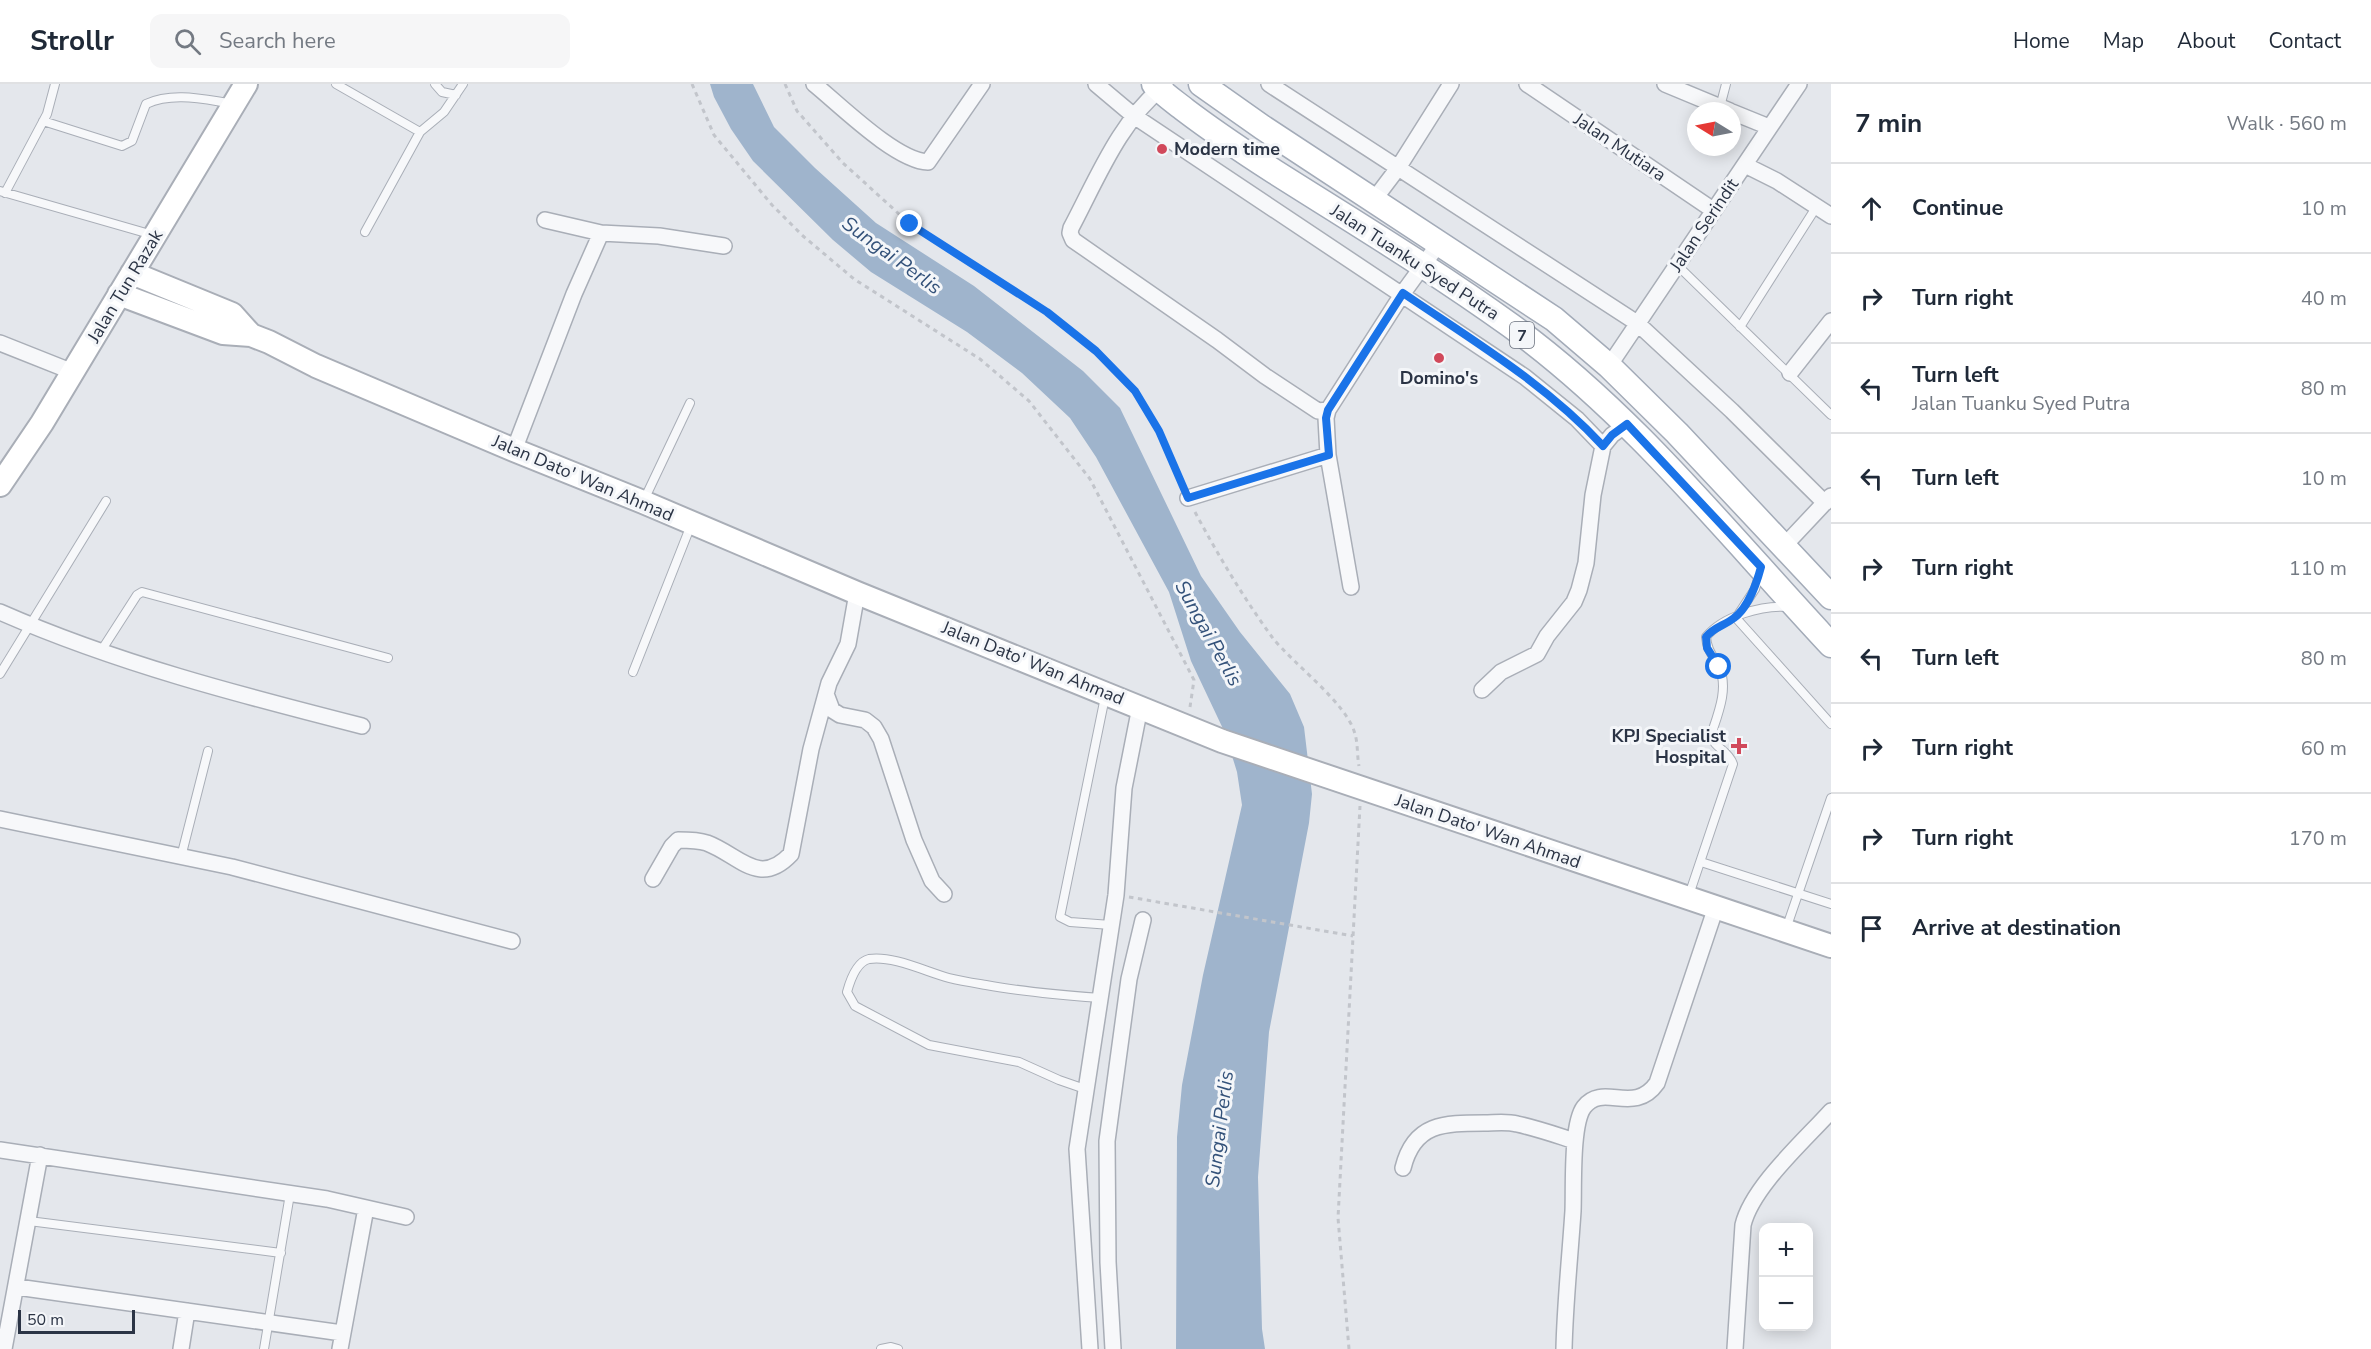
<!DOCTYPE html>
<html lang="en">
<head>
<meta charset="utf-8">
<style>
  body { margin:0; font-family:"Nunito Sans",sans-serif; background:#f6f6f7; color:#1f2937 }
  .controls { position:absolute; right:18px; bottom:18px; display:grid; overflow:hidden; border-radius:12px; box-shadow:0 3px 15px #0003 }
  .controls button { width:54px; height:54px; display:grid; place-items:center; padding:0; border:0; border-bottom:2px solid #e0e1e3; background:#fff; color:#1f2937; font:30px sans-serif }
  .compass { position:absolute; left:1687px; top:18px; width:54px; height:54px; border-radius:50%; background:#fff; box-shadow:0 3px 15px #0003; rotate:280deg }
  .scale { position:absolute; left:18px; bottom:15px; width:117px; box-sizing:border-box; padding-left:6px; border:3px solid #2b3445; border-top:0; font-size:16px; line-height:21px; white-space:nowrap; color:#2b3445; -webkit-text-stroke:4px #f4f6f9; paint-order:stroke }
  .stop { position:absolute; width:18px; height:18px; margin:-14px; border:4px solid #1a73e8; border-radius:50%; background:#fff }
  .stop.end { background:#1a73e8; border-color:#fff; box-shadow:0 2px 6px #0008 }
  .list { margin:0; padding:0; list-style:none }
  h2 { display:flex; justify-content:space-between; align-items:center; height:78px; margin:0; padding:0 24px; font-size:26px }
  h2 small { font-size:20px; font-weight:400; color:#747a83 }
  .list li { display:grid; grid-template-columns:39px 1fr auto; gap:18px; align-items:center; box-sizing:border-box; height:90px; padding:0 24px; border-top:2px solid #e0e1e3 }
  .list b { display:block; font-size:22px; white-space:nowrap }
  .list p { margin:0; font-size:20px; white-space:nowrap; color:#747a83 }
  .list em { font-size:20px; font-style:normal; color:#747a83 }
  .icon { flex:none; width:33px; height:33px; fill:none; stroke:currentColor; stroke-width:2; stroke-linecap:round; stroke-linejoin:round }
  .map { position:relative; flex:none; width:1831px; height:1265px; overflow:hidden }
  header { display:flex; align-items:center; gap:36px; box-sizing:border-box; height:84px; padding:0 30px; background:#fff; border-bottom:2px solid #e0e1e3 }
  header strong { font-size:28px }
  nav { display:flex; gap:33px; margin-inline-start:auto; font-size:21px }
  .search { width:420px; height:54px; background:#f6f6f7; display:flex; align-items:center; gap:15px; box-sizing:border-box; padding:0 21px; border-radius:12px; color:#747a83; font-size:22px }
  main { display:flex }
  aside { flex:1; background:#fff }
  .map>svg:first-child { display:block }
</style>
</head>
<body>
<header>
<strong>Strollr</strong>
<div class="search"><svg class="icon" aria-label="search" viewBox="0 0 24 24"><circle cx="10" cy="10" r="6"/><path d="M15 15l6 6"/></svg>Search here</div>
<nav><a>Home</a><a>Map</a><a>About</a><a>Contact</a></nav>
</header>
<main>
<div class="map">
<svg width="1831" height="1265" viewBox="0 0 1831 1265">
  <rect width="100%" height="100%" fill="#e4e7ec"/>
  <path fill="#9fb4cc" d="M710 0H753L774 43 815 84 876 139 974 202 1083 287 1120 324 1201 492 1240 548 1290 610 1304 643 1312 710 1309 739 1269 948 1258 1093 1262 1245 1265 1265H1176L1177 1053 1182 1001 1203 891 1242 721 1237 688 1225 649 1191 577 1169 508 1096 373 1070 334 1022 289 967 248 871 188 833 156 753 77 731 45 714 13Z"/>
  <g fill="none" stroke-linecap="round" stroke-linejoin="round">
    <defs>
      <path id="service" d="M336 0 420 48 365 148
        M435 0 442 8 456 11
        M1720 23 1726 0
        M43 37 122 62 132 57 146 20C172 8 202 15 229 19
        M420 48 444 28 463 0
        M0 107 153 151
        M5 109 47 30 55 0
        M1677 181 1831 331
        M1740 243 1817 122
        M644 416 690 319
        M1736 534 1831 640
        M1736 534 1755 505 1760 488
        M101 567 137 511 142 508 388 574
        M633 588 691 441
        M0 590 106 417
        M1105 613 1060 833 1070 838 1111 841
        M181 773 208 667
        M1701 778 1831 820
        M1689 811 1733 680C1728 665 1714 665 1711 651 1718 630 1729 604 1719 583 1713 572 1707 566 1706 553 1723 532 1762 521 1788 523
        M1786 845 1831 714
        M1085 1005 1059 996 1019 978 929 961 855 922 847 908C850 897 856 878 869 875 892 871 927 888 949 894 961 897 974 899 986 901 1023 908 1062 911 1100 914
        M29 1137 281 1169
        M264 1265 290 1110
        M881 1265 891 1263 898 1265"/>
      <path id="minor" d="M814 0C840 21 896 77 928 78L982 0
        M1096 0 1134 32 1525 293 1577 335 1603 362
        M1269 0 1637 239 1732 327 1825 419
        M1527 0 1713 126
        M1665 0 1730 27
        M1165 1C1120 36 1097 95 1071 144L1070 149 1073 156 1217 256 1265 292 1318 327 1328 326
        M1732 28 1769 43
        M1745 81 1777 97 1831 132
        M1373 117 1398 84 1451 0
        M545 136 601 149
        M0 259 73 288
        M1609 282 1799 0
        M1790 289 1831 237
        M514 366 574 210 601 149 659 152 724 162
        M1188 414 1328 371
        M1784 462 1831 412
        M1351 503 1328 371 1326 334 1328 326 1403 209 1440 158
        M0 528C116 579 240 611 362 642
        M1482 606 1501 588 1537 570 1547 552 1574 518 1579 506 1586 479 1593 411 1603 362 1612 351 1627 340
        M826 610 832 626 840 631 865 636 874 643 881 655 914 756 932 797 944 810
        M0 735 232 783 512 857
        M653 795 672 762 678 756C688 756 698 756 707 759 739 771 759 804 791 770L811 665 829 599 848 560 857 509
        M0 1066 327 1115 406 1133
        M1403 1084C1414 1039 1444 1039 1484 1039 1494 1039 1506 1037 1517 1040 1536 1044 1556 1051 1575 1057
        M17 1203 342 1249
        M4 1265 40 1071
        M181 1265 187 1227
        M340 1265 366 1124
        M1090 1265 1077 1065 1116 811 1124 704 1140 623
        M1113 1265 1108 1178 1107 1057 1129 895 1143 836
        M1564 1265C1565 1219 1570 1173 1573 1127 1574 1104 1571 1040 1584 1023 1603 998 1634 1032 1657 999L1716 823
        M1735 1265 1743 1141C1752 1103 1804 1057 1831 1027"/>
      <path id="secondary" d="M132 189 232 230 251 251
        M119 210 223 249 251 251 269 258 316 282 514 366 643 418 857 509 1222 657 1831 862
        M0 401 42 339 246 0"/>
      <path id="primary" d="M1154 0C1163 10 1175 18 1185 26 1214 48 1244 68 1275 88 1354 138 1435 187 1510 241 1633 330 1728 451 1831 561
        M1201 0 1262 43 1554 235 1609 282 1677 349 1831 513"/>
    </defs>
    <use href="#service" stroke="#a9aeb7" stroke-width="10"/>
    <use href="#minor" stroke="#a9aeb7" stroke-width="18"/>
    <use href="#secondary" stroke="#a9aeb7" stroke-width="26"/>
    <use href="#primary" stroke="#a3abb8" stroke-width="27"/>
    <path stroke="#c2c5cb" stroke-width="3" stroke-dasharray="4.5 4.5" stroke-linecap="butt" d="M692 0 714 51 772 121 803 152 854 195 980 275 1029 317 1090 395 1194 596 1190 623
      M785 0 797 27 843 79 910 140 1047 227 1096 267 1135 307 1159 347 1182 400
      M1195 428C1218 471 1243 513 1272 553 1293 580 1347 619 1355 650 1358 660 1357 672 1359 682
      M1129 813 1353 852
      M1349 1265 1338 1134 1360 722"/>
    <use href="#service" stroke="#f7f8fa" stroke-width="8"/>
    <use href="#minor" stroke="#f7f8fa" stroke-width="15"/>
    <use href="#secondary" stroke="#fff" stroke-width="22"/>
    <use href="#primary" stroke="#fff" stroke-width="24"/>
  </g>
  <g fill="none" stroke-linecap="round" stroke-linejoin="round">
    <path stroke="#1a73e8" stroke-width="8" d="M910 140 1047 228 1096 267 1135 307 1159 347 1188 414 1329 371 1326 334 1328 326 1403 209C1472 256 1546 300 1603 362L1612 351 1627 340 1761 483C1757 498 1748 524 1734 534 1724 542 1714 543 1706 553L1707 564 1719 583"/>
  </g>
  <g fill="#d1495b" stroke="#f4f6f9" stroke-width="2">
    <circle cx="1162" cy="65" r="6"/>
    <circle cx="1439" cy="274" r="6"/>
    <path d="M1736 653h6v6h6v6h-6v6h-6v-6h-6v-6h6z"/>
  </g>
  <g text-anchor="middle" stroke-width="6" stroke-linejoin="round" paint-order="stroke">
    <rect fill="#f4f6f9" stroke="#676e7b" stroke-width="1.5" x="1510" y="238" width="24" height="26" rx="4.5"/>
    <g font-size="16" font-weight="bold" fill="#2b3445">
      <text x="1522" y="257">7</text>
    </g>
    <g font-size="18" fill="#2b3445" stroke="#f4f6f9">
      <text transform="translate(1620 63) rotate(34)" y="6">Jalan Mutiara</text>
      <text transform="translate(1704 141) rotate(-56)" y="6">Jalan Serindit</text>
      <text transform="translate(1415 178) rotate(33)" y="6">Jalan Tuanku Syed Putra</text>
      <text transform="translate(125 202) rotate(-59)" y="6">Jalan Tun Razak</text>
      <text transform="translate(583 394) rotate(23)" y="6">Jalan Dato' Wan Ahmad</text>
      <text transform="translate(1033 579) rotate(22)" y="6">Jalan Dato' Wan Ahmad</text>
      <text transform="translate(1488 747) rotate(19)" y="6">Jalan Dato' Wan Ahmad</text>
    </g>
    <g font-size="18" font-weight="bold" fill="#2b3445" stroke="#f4f6f9" text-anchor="start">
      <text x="1174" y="71">Modern time</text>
      <text x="1439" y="300" text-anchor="middle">Domino's</text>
      <text x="1726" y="658" text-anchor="end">KPJ Specialist<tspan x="1726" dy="21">Hospital</tspan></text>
    </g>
    <g font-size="20" font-style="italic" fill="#34527a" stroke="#f4f6f9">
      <text transform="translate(892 171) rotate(36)" y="7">Sungai Perlis</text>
      <text transform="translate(1209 549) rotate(61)" y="7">Sungai Perlis</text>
      <text transform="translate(1219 1045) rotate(-83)" y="7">Sungai Perlis</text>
    </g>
  </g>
</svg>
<div class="controls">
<button>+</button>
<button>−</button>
</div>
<svg class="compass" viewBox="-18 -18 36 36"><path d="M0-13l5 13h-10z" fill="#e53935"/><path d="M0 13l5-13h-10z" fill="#747a83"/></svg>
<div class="scale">50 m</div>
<div class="stop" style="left:1719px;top:583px"></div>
<div class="stop end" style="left:910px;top:140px"></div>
</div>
<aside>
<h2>7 min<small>Walk · 560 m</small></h2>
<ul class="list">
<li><svg class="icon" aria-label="ahead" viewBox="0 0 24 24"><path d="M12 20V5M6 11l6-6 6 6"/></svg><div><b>Continue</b></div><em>10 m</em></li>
<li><svg class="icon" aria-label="right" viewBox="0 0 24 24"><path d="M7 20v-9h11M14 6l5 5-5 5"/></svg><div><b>Turn right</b></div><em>40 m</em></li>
<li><svg class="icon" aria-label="left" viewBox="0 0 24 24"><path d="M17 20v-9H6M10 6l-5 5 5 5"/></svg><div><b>Turn left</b><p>Jalan Tuanku Syed Putra</p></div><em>80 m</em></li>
<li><svg class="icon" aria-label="left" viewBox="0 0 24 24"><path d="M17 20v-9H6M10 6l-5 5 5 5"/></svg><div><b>Turn left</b></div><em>10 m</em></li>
<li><svg class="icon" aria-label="right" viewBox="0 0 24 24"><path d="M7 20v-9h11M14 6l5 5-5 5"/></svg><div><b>Turn right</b></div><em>110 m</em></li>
<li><svg class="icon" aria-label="left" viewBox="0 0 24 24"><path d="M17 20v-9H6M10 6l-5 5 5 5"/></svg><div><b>Turn left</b></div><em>80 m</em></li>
<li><svg class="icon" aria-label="right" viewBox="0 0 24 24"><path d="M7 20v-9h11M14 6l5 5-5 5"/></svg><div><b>Turn right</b></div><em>60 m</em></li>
<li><svg class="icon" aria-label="right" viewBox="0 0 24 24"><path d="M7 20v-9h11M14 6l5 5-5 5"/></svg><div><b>Turn right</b></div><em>170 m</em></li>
<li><svg class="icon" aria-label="arrive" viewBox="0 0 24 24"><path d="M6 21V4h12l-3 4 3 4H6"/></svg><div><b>Arrive at destination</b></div></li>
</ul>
</aside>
</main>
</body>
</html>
